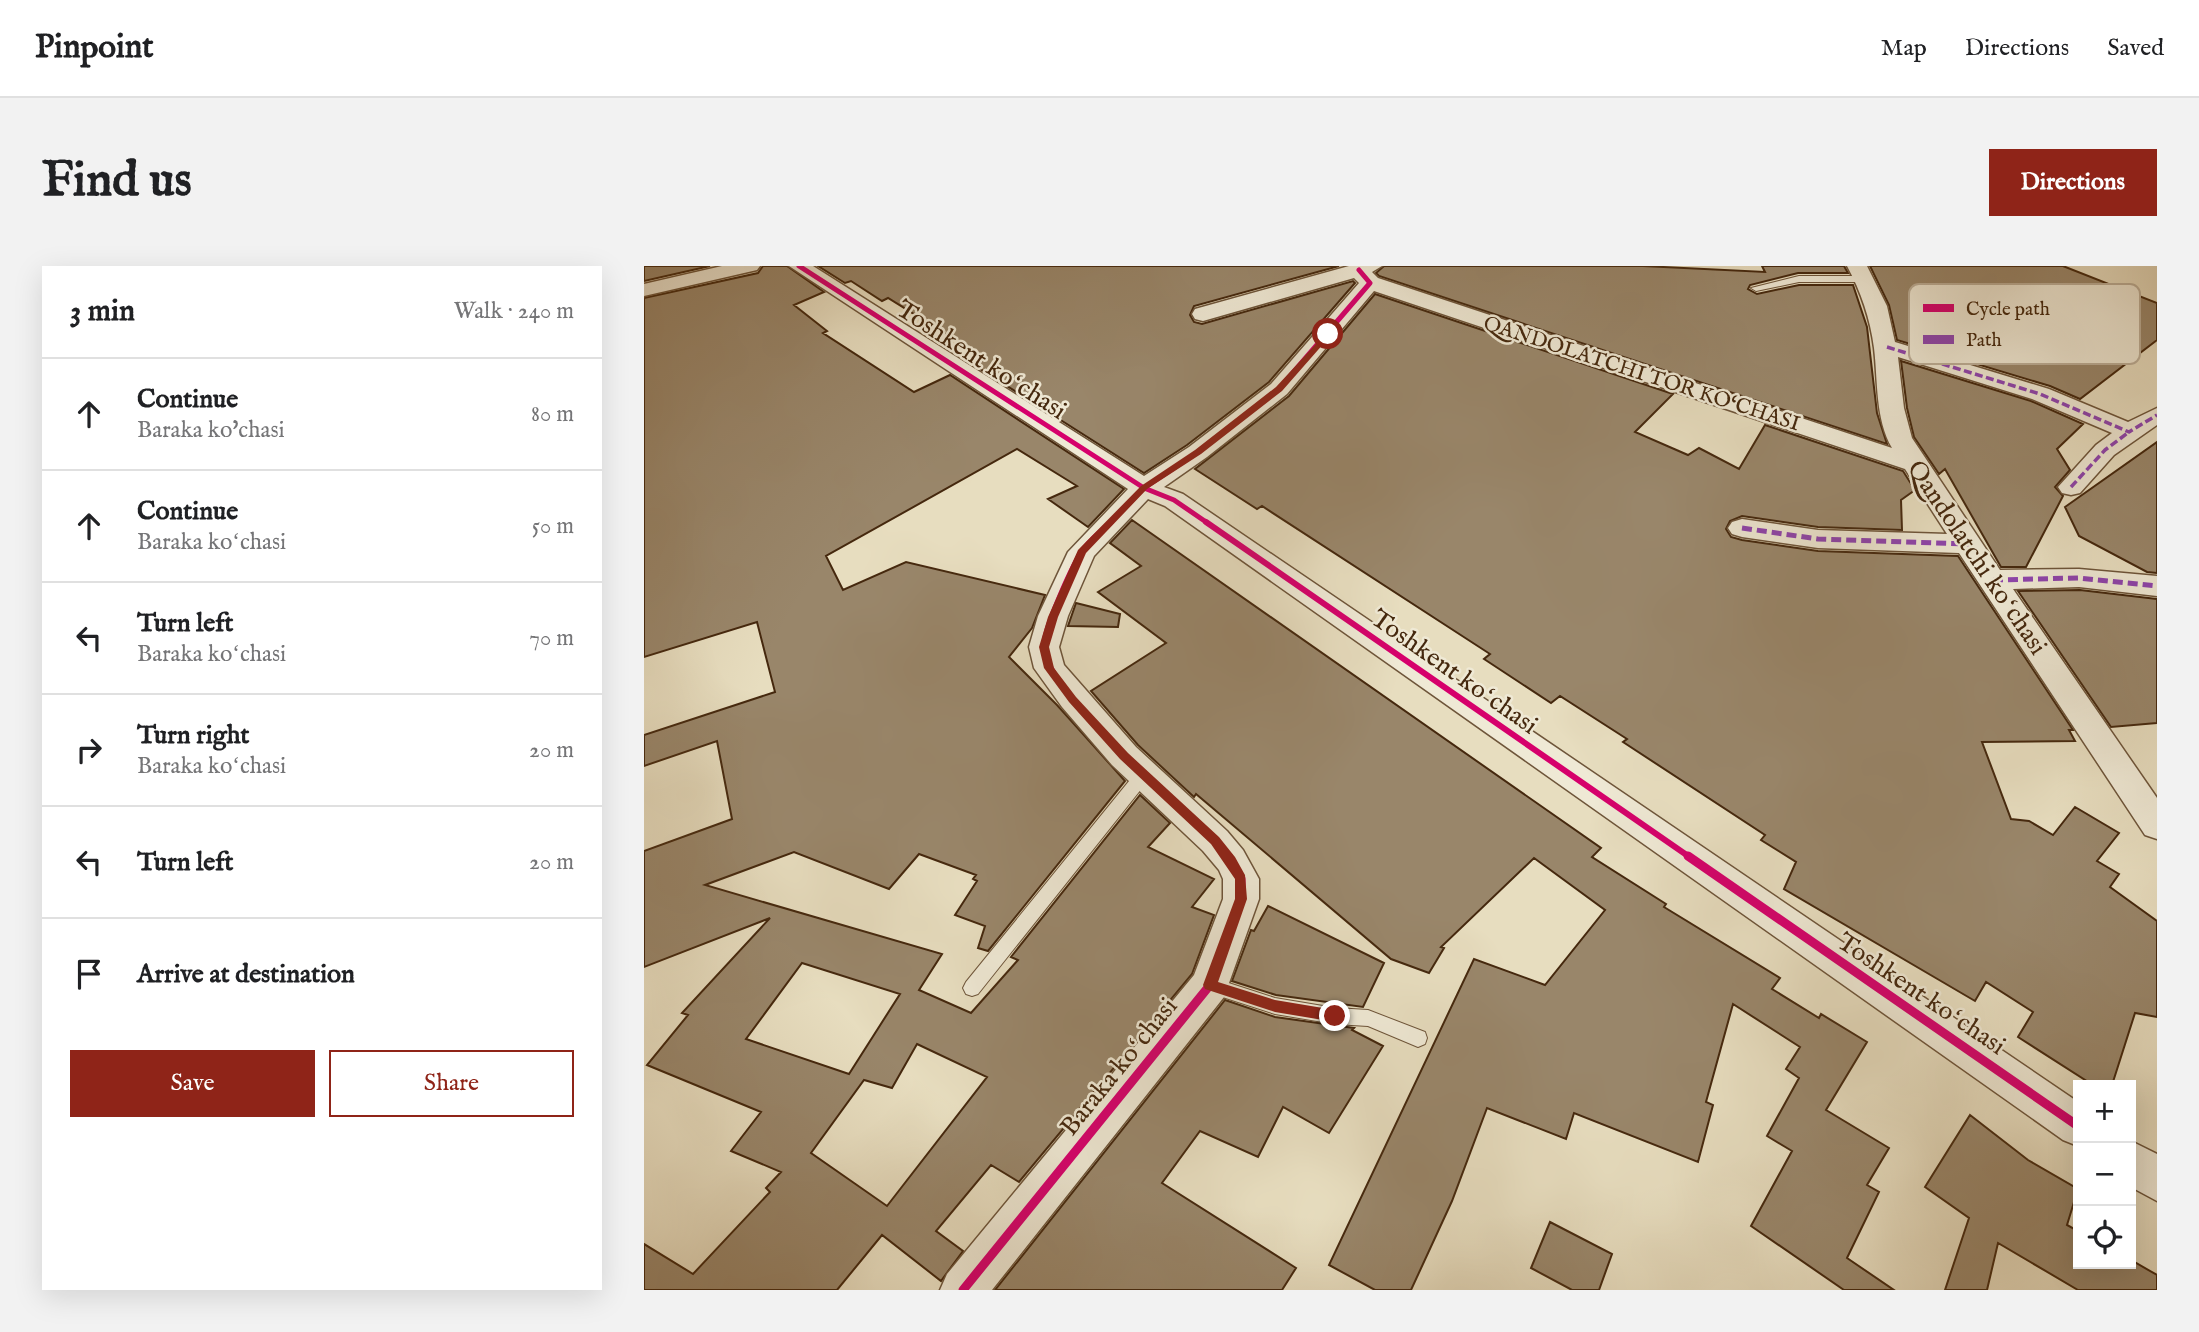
<!DOCTYPE html>
<html lang="en">
<head>
<meta charset="utf-8">
<style>
  body { margin:0; font-family:"IM FELL English",serif; background:#f2f2f2; color:#202124 }
  .controls { position:absolute; right:21px; bottom:21px; display:grid; overflow:hidden; border-radius:0px; box-shadow:0 7px 28px #0002 }
  .controls button { width:63px; height:63px; display:grid; place-items:center; padding:0; border:0; border-bottom:2px solid #e0e0e0; background:#fff; color:#202124; font:35px sans-serif }
  .stop { position:absolute; width:21px; height:21px; margin:-16px; border:5px solid #8f2418; border-radius:50%; background:#fff }
  .stop.end { background:#8f2418; border-color:#fff; box-shadow:0 2px 7px #0008 }
  .list { margin:0; padding:0; list-style:none }
  h2 { display:flex; justify-content:space-between; align-items:center; height:91px; margin:0; padding:0 28px; font-size:30px }
  h2 small { font-size:23px; font-weight:400; color:#757577 }
  .list li { display:grid; grid-template-columns:46px 1fr auto; gap:21px; align-items:center; box-sizing:border-box; height:112px; padding:0 28px; border-top:2px solid #e0e0e0 }
  .list b { display:block; font-size:26px; white-space:nowrap }
  .list p { margin:0; font-size:23px; white-space:nowrap; color:#757577 }
  .list em { font-size:23px; font-style:normal; color:#757577 }
  .actions { display:flex; gap:14px; padding:21px 28px }
  .actions a { flex:1; padding:16px 0; border:2px solid #8f2418; border-radius:0px; text-align:center; font-size:24px; color:#8f2418 }
  .actions .main { background:#8f2418; color:#fff }
  .icon { flex:none; width:38px; height:38px; fill:none; stroke:currentColor; stroke-width:2; stroke-linecap:round; stroke-linejoin:round }
  .map { position:relative; flex:none; width:1513px; height:1024px; overflow:hidden; border-radius:0px }
  header { display:flex; align-items:center; gap:42px; box-sizing:border-box; height:98px; padding:0 35px; background:#fff; border-bottom:2px solid #e0e0e0 }
  header strong { font-size:33px }
  nav { display:flex; gap:38px; margin-inline-start:auto; font-size:24px }
  .intro { display:flex; align-items:center; justify-content:space-between; box-sizing:border-box; height:168px; padding:0 42px }
  h1 { margin:0; font-size:49px }
  .button { padding:18px 32px; border-radius:0px; background:#8f2418; color:#fff; font-size:24px; font-weight:700 }
  main { display:flex; gap:42px; padding:0 42px }
  aside { flex:1; background:#fff; border-radius:0px; box-shadow:0 7px 28px #0002 }
  .map>svg:first-child { display:block }
</style>
</head>
<body>
<header>
<strong>Pinpoint</strong>
<nav><a>Map</a><a>Directions</a><a>Saved</a></nav>
</header>
<div class="intro"><h1>Find us</h1><a class="button">Directions</a></div>
<main>
<aside>
<h2>3 min<small>Walk · 240 m</small></h2>
<ul class="list">
<li><svg class="icon" aria-label="ahead" viewBox="0 0 24 24"><path d="M12 20V5M6 11l6-6 6 6"/></svg><div><b>Continue</b><p>Baraka ko'chasi</p></div><em>80 m</em></li>
<li><svg class="icon" aria-label="ahead" viewBox="0 0 24 24"><path d="M12 20V5M6 11l6-6 6 6"/></svg><div><b>Continue</b><p>Baraka koʻchasi</p></div><em>50 m</em></li>
<li><svg class="icon" aria-label="left" viewBox="0 0 24 24"><path d="M17 20v-9H6M10 6l-5 5 5 5"/></svg><div><b>Turn left</b><p>Baraka koʻchasi</p></div><em>70 m</em></li>
<li><svg class="icon" aria-label="right" viewBox="0 0 24 24"><path d="M7 20v-9h11M14 6l5 5-5 5"/></svg><div><b>Turn right</b><p>Baraka koʻchasi</p></div><em>20 m</em></li>
<li><svg class="icon" aria-label="left" viewBox="0 0 24 24"><path d="M17 20v-9H6M10 6l-5 5 5 5"/></svg><div><b>Turn left</b></div><em>20 m</em></li>
<li><svg class="icon" aria-label="arrive" viewBox="0 0 24 24"><path d="M6 21V4h12l-3 4 3 4H6"/></svg><div><b>Arrive at destination</b></div></li>
</ul>
<div class="actions"><a class="main">Save</a><a>Share</a></div>
</aside>
<div class="map">
<svg width="1513" height="1024" viewBox="0 0 1513 1024">
  <rect width="100%" height="100%" fill="#e7ddbf"/>
  <filter id="stains"><feTurbulence type="fractalNoise" baseFrequency=".00286" numOctaves="4"/><feColorMatrix values="0 0 0 0 .2 0 0 0 0 .09 0 0 0 0 .02 0 0 0 .5 -.17"/></filter>
  <radialGradient id="worn" r=".72"><stop offset=".6" stop-color="#630" stop-opacity="0"/><stop offset="1" stop-color="#630" stop-opacity=".3"/></radialGradient>
  <path fill="#99866a" stroke="#45280e" stroke-width="2" fill-rule="evenodd" d="M0 0H66L0 15Z
    M119 0H143L180 26 150 39 183 65 179 67 270 126 306 109 480 223 444 261 404 233 433 220 373 183 182 290 199 324 262 296 401 329 388 362 365 391 413 439 481 515 344 685 334 682 341 660 311 649 333 615 329 613 332 609 275 588 245 623 150 586 61 619 298 688 275 724 327 747 374 694 367 691 496 529 526 557 504 581 570 613 548 641 570 649 548 708 375 916 347 899 292 965 319 985 297 1015 238 969 193 1024H0V978L49 1008 126 926 122 922 137 906 87 885 117 846 3 799 44 749 38 747 126 652 0 701V585L88 553 73 475 0 500V469L131 426 113 356 0 391V32L114 7ZM158 697 256 728 205 808 102 773ZM273 778 343 811 243 940 167 887 220 814 248 822Z
    M174 0H695L550 40 546 49 550 56 558 58 709 15 711 17 625 116 543 179 500 207 330 99 342 93 244 32 238 35 207 15 201 17Z
    M740 0H999L1121 6 1118 0H1200L1204 7H1154L1106 19 1104 23 1113 28 1155 19H1209L1223 61 1233 147 1243 178 735 10 732 7Z
    M1226 0H1419L1513 37V74L1436 133 1406 120 1253 74 1245 39Z
    M731 28 1029 128 991 166 1044 189 1055 182 1095 203 1121 159 1259 205 1271 224 1257 234 1258 264 1174 261 1098 250 1086 255 1082 263 1087 271 1098 274 1174 285 1314 290 1429 464H1425L1431 475 1338 476 1367 553 1385 555 1409 569 1431 541 1475 567 1453 595 1475 608 1466 621 1513 655V751L1491 747 1468 819H1449L1374 771 1389 746 1342 716 1331 735 1140 623 1152 596 1117 574 1121 569 979 476 983 473 916 430 907 437 840 393 846 388 618 240 613 243 551 203 645 130Z
    M1257 95 1387 135 1439 158 1413 183 1426 204 1411 221 1419 230 1382 301H1357L1301 203 1295 208 1270 171 1263 142Z
    M1513 176V307L1503 306 1435 270 1421 241Z
    M488 254 957 582 948 591 1022 638 1020 641 1136 712 1128 723 1175 752 1177 748 1223 776 1182 844 1245 882 1223 919 1235 926 1203 992 1250 1024H1200L1107 960 1148 885 1123 870 1155 812 1142 803 1156 781 1089 738 1062 836 1069 839 1054 896 930 847 922 873 843 842 808 935 767 1024H731L685 999 830 693 901 719 961 644 890 592 797 681 800 682 785 707 747 693 552 528 550 531 494 479 447 425 522 377 454 326 497 300 466 277Z
    M1436 324 1513 333V457L1467 461 1374 325Z
    M432 337 476 348 474 361 424 360Z
    M624 640 740 697 719 741 632 729 588 715 607 664 610 665Z
    M581 734 631 751 710 762 708 764 739 780 685 867 639 841 614 891 556 865 518 917 652 1002 638 1024H351Z
    M1326 849 1384 894 1434 923 1423 959 1434 965V998H1487V994L1513 1009V1024H1434L1354 977 1343 1024H1301L1325 952 1281 921Z
    M906 956 968 988 955 1024H928L887 1002Z"/>
  <g fill="none" stroke-linecap="round" stroke-linejoin="round">
    <defs>
      <path id="service" d="M1155 10H1221L1226 13 1221 16H1155L1112 25 1107 22Z
        M500 502 506 504 508 508 506 512 334 728 328 730 322 728 319 722 322 716 494 504Z
        M566 711 631 732 691 742 724 744 781 766 783 772 781 778 774 781 724 760 691 758 631 748 560 725 557 719 560 713Z"/>
      <path id="minor" d="M78 0H116L113 4 0 30V18Z
        M145 0H169L500 210 545 181 627 118 715 17 710 12 559 55 551 53 548 48 551 43 705 0H738L728 6 734 12 1248 182C1231 153 1234 115 1230 82 1226 52 1217 26 1203 0H1223L1243 40 1251 76 1405 123 1484 156 1513 142V159L1470 189 1436 227 1427 229 1418 227 1414 221 1452 179 1468 167 1388 133 1254 91 1260 142 1268 172 1356 304 1435 303 1513 310V330L1435 321 1369 323 1513 532V573L1501 569 1315 287 1174 282 1098 271 1088 268 1084 262 1088 256 1098 253 1174 264 1303 268 1261 203 730 25 643 128 563 191 520 221 539 228 1434 836V880L1419 874 521 240 504 233 450 290 424 350 415 381 420 399 492 481 583 565 599 584 615 613V633L580 731 348 1024H296L303 1008 550 709 579 633V613L575 604 559 585 468 499 418 441 390 402 385 381 394 350 424 286 484 223Z
        M1487 875 1513 888V935L1487 921Z"/>
    </defs>
    <use href="#service" stroke="#6e553a" stroke-width="2"/>
    <use href="#minor" stroke="#6e553a" stroke-width="3"/>
    <use href="#service" fill="#efe9d5" fill-rule="evenodd"/>
    <use href="#minor" fill="#efe9d5" fill-rule="evenodd"/>
    <path stroke="#8e44ad" stroke-width="3.5" stroke-dasharray="8 3.5" stroke-linecap="butt" d="M1243 81 1396 128 1485 166 1513 149
      M1427 221 1461 184 1485 166"/>
    <path stroke="#8e44ad" stroke-width="5" stroke-dasharray="10 5" stroke-linecap="butt" d="M1098 262 1174 273 1325 278
      M1349 314 1435 312 1513 320"/>
    <defs>
      <path id="cycleway-far2" d="M155 0 500 222 530 234 565 258
        M465 258 500 222 554 186 635 123 726 17 715 4"/>
      <path id="cycleway-far1" d="M467 256C457 266 444 276 437 287 427 304 400 363 400 381 400 428 551 551 585 592
        M562 256 1047 592"/>
      <path id="cycleway" d="M1044 590 1434 860
        M319 1024 566 719 597 633V613L584 590"/>
    </defs>
    <use href="#cycleway-far2" stroke="#efe9d5" stroke-width="9"/>
    <use href="#cycleway-far1" stroke="#efe9d5" stroke-width="10"/>
    <use href="#cycleway" stroke="#efe9d5" stroke-width="13"/>
    <use href="#cycleway-far2" stroke="#d6006c" stroke-width="5"/>
    <use href="#cycleway-far1" stroke="#d6006c" stroke-width="6"/>
    <use href="#cycleway" stroke="#d6006c" stroke-width="9"/>
  </g>
  <path fill="#8f2418" d="M682 67 688 68 638 125 557 188 503 223 442 287 414 351 405 381 410 402 432 431 484 487 575 571 591 591 601 609 603 633 574 716 631 734 691 744 697 750 691 756 631 746 561 723 559 719 591 633V613L567 578 476 493 425 436 400 402 395 381 404 351 434 284 497 220 551 184 632 121Z"/>
  <g text-anchor="middle" stroke-width="5" stroke-linejoin="round" paint-order="stroke">
    <g font-size="21" fill="#45280e" stroke="#efe9d5">
      <text transform="translate(998 107) rotate(18)" y="7">QANDOLATCHI TOR KO‘CHASI</text>
    </g>
    <g font-size="26" fill="#45280e" stroke="#efe9d5">
      <text transform="translate(338 93) rotate(33)" y="9">Toshkent koʻchasi</text>
      <text transform="translate(1334 291) rotate(56)" y="9">Qandolatchi koʻchasi</text>
      <text transform="translate(811 405) rotate(35)" y="9">Toshkent koʻchasi</text>
      <text transform="translate(1278 727) rotate(34)" y="9">Toshkent koʻchasi</text>
      <text transform="translate(474 800) rotate(-51)" y="9">Baraka koʻchasi</text>
    </g>
  </g>
  <rect x="1265" y="18" width="231" height="80" rx="10" fill="#efe9d5" stroke="#bcaf99" stroke-width="2"/>
  <rect x="1279" y="38" width="31" height="8" fill="#d6006c"/>
  <rect x="1279" y="69" width="31" height="9" fill="#8e44ad"/>
  <g font-size="19" fill="#45280e">
    <text x="1322" y="49">Cycle path</text>
    <text x="1322" y="80">Path</text>
  </g>
  <rect width="100%" height="100%" filter="url(#stains)"/>
  <rect width="100%" height="100%" fill="url(#worn)"/>
</svg>
<div class="controls">
<button>+</button>
<button>−</button>
<button><svg class="icon" aria-label="locate" viewBox="0 0 24 24"><circle cx="12" cy="12" r="6"/><path d="M12 2v4M12 18v4M2 12h4M18 12h4"/></svg></button>
</div>
<div class="stop" style="left:684px;top:68px"></div>
<div class="stop end" style="left:691px;top:750px"></div>
</div>
</main>
</body>
</html>
